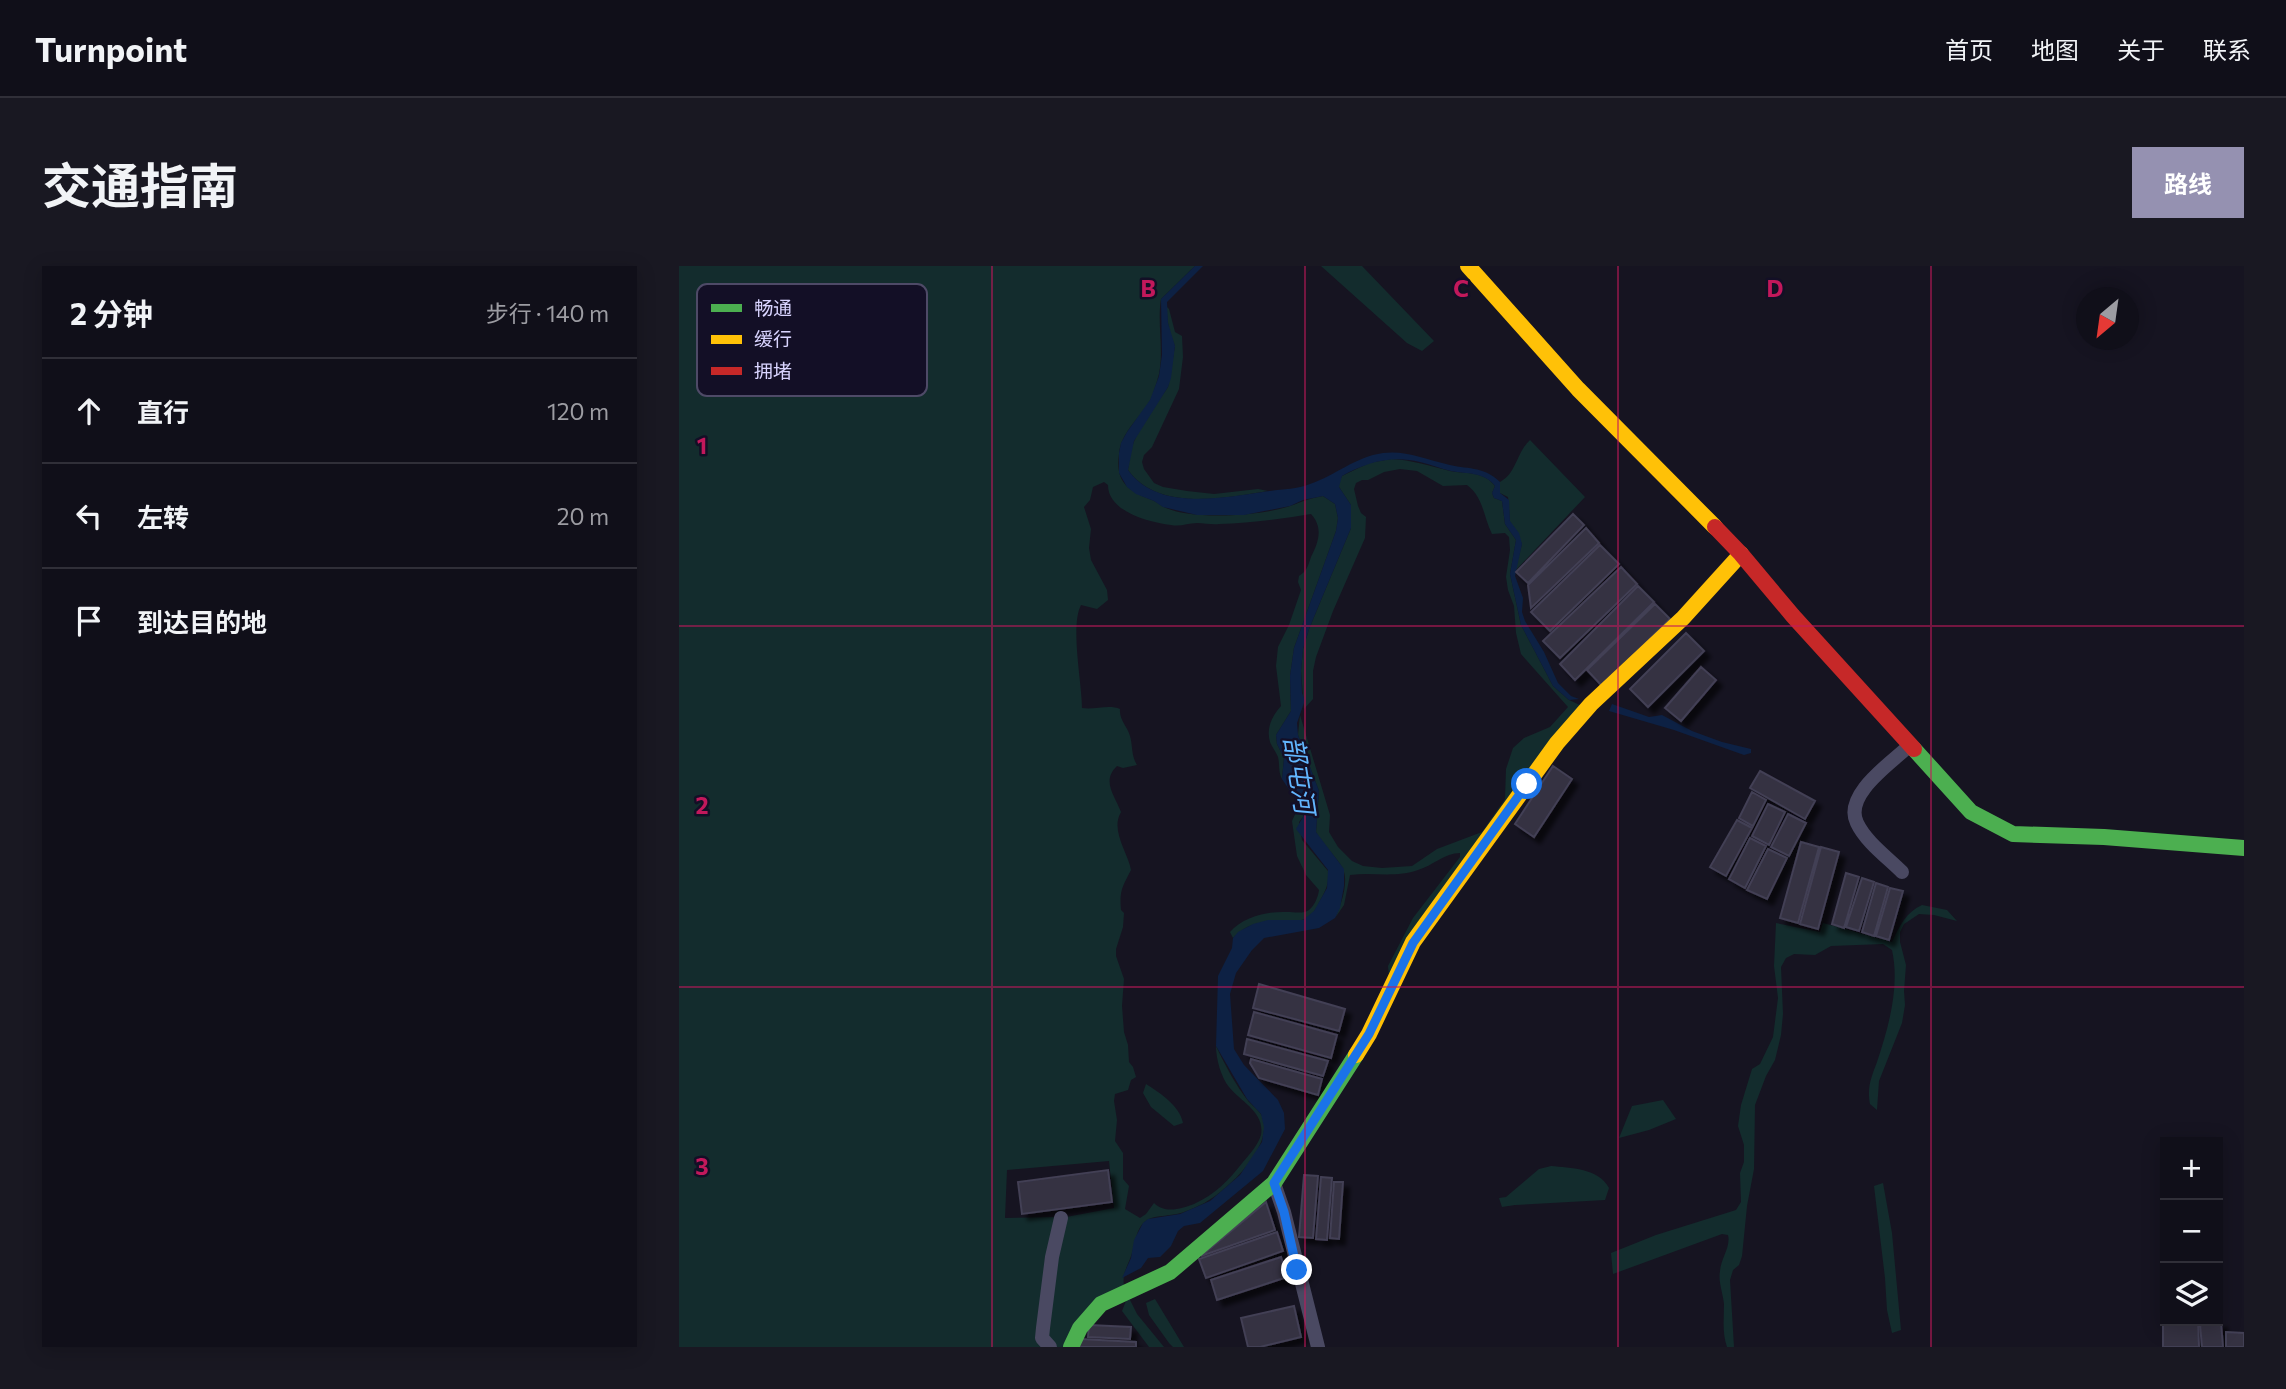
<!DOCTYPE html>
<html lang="zh">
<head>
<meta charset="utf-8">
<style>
  body { margin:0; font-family:Commissioner,"Noto Sans SC",sans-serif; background:#191822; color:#f1f3f6 }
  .controls { position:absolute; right:21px; bottom:21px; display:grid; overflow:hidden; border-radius:0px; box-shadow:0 4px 18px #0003 }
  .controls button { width:63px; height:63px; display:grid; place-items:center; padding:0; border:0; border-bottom:2px solid #302f38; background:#100f19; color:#f1f3f6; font:35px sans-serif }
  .compass { position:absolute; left:1397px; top:21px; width:63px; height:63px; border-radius:50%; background:#100f19; box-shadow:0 4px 18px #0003; rotate:209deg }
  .stop { position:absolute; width:21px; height:21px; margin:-16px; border:5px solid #1a73e8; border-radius:50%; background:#fff }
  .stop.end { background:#1a73e8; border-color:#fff; box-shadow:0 2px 7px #0008 }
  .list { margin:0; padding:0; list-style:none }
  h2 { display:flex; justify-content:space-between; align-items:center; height:91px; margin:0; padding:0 28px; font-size:30px }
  h2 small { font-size:23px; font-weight:400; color:#9c9ca2 }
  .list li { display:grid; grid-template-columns:46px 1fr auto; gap:21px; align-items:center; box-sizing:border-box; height:105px; padding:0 28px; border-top:2px solid #302f38 }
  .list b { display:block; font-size:26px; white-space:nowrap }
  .list em { font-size:23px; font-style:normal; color:#9c9ca2 }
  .icon { flex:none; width:38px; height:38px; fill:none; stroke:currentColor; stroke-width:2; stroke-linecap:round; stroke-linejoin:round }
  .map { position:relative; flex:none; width:1565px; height:1081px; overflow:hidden; border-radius:0px }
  header { display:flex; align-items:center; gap:42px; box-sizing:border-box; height:98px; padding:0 35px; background:#100f19; border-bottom:2px solid #302f38 }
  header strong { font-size:33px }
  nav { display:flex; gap:38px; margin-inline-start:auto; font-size:24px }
  .intro { display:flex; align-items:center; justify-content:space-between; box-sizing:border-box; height:168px; padding:0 42px }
  h1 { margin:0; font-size:49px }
  .button { padding:18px 32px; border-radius:0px; background:#9591b1; color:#fff; font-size:24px; font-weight:700 }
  main { display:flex; gap:42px; padding:0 42px }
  aside { flex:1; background:#100f19; border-radius:0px; box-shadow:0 4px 18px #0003 }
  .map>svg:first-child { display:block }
</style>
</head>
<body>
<header>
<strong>Turnpoint</strong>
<nav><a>首页</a><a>地图</a><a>关于</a><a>联系</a></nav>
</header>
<div class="intro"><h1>交通指南</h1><a class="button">路线</a></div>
<main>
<aside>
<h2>2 分钟<small>步行 · 140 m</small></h2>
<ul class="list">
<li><svg class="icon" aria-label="ahead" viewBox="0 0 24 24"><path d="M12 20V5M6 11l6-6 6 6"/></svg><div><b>直行</b></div><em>120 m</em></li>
<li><svg class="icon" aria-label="left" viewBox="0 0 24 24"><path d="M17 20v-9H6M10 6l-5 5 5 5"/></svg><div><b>左转</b></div><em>20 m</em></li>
<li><svg class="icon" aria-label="arrive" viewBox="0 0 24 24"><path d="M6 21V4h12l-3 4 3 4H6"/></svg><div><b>到达目的地</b></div></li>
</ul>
</aside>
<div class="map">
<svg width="1565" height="1081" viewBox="0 0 1565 1081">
  <defs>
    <filter id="shadow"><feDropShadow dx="6" dy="6" stdDeviation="2" flood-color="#0009"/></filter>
  </defs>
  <rect width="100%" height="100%" fill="#161421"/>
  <path fill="#132c2d" d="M0 0H516L482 33C478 57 485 83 480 108 478 115 475 126 472 133 462 152 442 165 440 188 436 216 449 225 473 234 478 236 482 240 487 242 514 254 579 250 608 241 620 237 631 232 644 230L656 238 659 252 657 265 615 382 611 410 612 445 597 469 598 478 605 492 603 513C599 505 601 499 599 491 597 486 593 481 591 476 587 462 593 450 602 440L597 400 599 381 610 359 622 324 619 316 620 310C628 305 629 300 632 291 639 277 645 262 632 248 602 253 570 257 540 258 533 259 526 257 518 257 509 257 501 261 492 259 470 256 429 246 429 219L425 216 414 221 411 234 405 241 412 263 410 282 412 294 428 324 429 334 418 343 402 339C391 360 403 417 403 442 416 444 430 438 441 443 440 454 448 460 451 470 454 481 452 489 458 499L444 502 438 500C422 515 436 530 442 546 431 564 449 587 452 604 444 620 440 624 442 644L445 647 444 661 437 683V690L445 713 443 740 445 766 449 779 450 796 454 801 457 811 452 814 449 824 436 828 435 835 438 854 436 875 444 887V913L450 920 446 943 461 952 467 948 475 937C486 948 502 943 515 938 537 928 550 914 564 896 571 888 579 879 582 869 586 846 562 836 550 821 542 811 537 793 537 780 546 799 557 820 570 836 575 841 581 845 584 852 594 883 543 931 517 941 509 945 500 948 491 949 485 950 476 950 470 953 456 960 457 978 452 990 448 1002 443 1007 445 1021 417 1031 399 1054 390 1081H377L367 1071 368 1045 377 991 387 951 435 942 430 895 328 904 326 952 376 951 360 1071 367 1081H0Z
    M642 0H683L755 75 743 85 728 77Z
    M487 40 490 43 496 66 503 70 504 91 500 123 473 181 465 189 463 196 465 203 475 217 484 221 508 225 535 228 579 223 589 225C546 232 479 246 449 204L451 185 460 164 489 121 496 80 490 65Z
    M851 174 906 231 836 305 843 278 831 256 829 231 821 227V216C838 207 837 187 851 174Z
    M712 193C733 194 751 200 771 205 787 208 805 205 816 220L813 227 815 232 823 235 826 258 837 274 831 308 842 359 874 420 890 434 903 440 860 493 754 638 729 675 710 710 709 700 734 652 781 591V587C766 587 753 600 739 604 717 612 694 606 671 609L665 639 656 652C662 639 670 617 664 603 659 592 644 579 637 566L640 525 619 469 621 449 651 549 650 566 659 581 673 595 684 600 703 602 733 600 758 583 803 566 826 533 827 503 834 482 845 472 871 461 889 441 842 388 837 367 835 340 829 324 827 311 831 284 830 271 826 267 813 268C804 250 805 232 788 219L764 220 738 205 721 203 705 206 689 214H683L677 217 675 223 679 240 682 247 687 251 686 272 654 345 637 391 634 405V433L625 443 622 405 624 383 630 363 672 262V239L660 221V216L663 210 690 197Z
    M617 533 625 542 624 551 620 556 623 574 649 605C650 616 648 622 643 631 639 638 635 650 626 653 601 661 579 646 554 672L551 666C564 651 589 645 608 646 615 646 625 648 630 644 636 639 639 631 640 624L627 609 618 590 613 555 620 540Z
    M1243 639 1268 644 1278 655 1255 649 1240 648 1225 658 1221 666V676L1227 699 1225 725 1226 739 1223 757 1200 815 1198 844 1191 838C1188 821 1192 812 1198 796 1210 760 1221 720 1213 684L1204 678 1152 680 1136 689 1115 688 1107 692 1102 701 1104 748 1102 769 1096 794 1087 810 1076 839 1075 903 1068 940 1063 990 1060 999 1054 1004 1051 1014 1055 1081H1048C1043 1066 1045 1053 1045 1038 1044 1027 1039 1016 1041 1005 1042 992 1052 981 1049 969L1043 968 934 1008 932 987 977 969 1057 944 1062 936 1061 907 1065 896V879L1059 860 1062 839 1073 803 1081 798 1094 771 1099 732 1095 700 1097 657 1141 666 1144 657 1213 676C1220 661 1227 646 1243 639Z
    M467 818C481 827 501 840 504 857L495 860 472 841 464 827Z
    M984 834 997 853 970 864 940 872 953 840Z
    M872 900C891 902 920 902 930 922L926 934 836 939 823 941 820 932 827 931 860 903Z
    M1204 917 1213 967 1222 1064 1213 1067 1208 1044 1206 1012 1195 920Z
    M449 1030 458 1048 485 1081H470L443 1045Z
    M476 1033 505 1081H494L490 1077 470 1049 467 1037Z"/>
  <path fill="#0d2144" d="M516 0H524L488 36 489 57 496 80 492 112 489 121 455 175 449 204C478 245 542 232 584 226 600 223 616 224 631 218 657 209 676 191 704 187 726 184 746 193 767 198 788 204 803 199 821 216V227L830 234 831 255 840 267 843 278 836 310 844 332 843 346 846 355 865 386 879 417 892 430 900 433 890 434 874 420 842 359 831 308 837 274 826 258 823 235 815 232 813 227 816 220C806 206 788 208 772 205 762 203 751 198 741 196 713 189 688 196 663 210L660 221 672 239V262L630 363 624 383 622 405 623 427 626 434 618 457 619 469 640 525 637 566 665 603V620L661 642 656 652 640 662 585 672 573 684 557 707 551 728 555 783 565 799 599 834 605 847 606 863 584 905 521 957 505 960 499 965 492 980 481 991 469 992 462 1002 443 1012 452 992 455 974 464 957 469 953 501 948 531 935 561 909 583 876 585 861 582 848 568 833 537 780 539 710 553 682 554 672 559 666 574 658 589 654H624L635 645 648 622 649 604 617 563 624 551 626 542 613 528 603 513 605 492 598 478 597 469 612 445 611 410 615 382 657 265 659 252 656 238 644 230 624 234 611 240 565 249H518L484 241 475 235 457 228 448 221 440 207V187L442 177 448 166 471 134 480 110 483 89 482 33Z
    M933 438 970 451 983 449 1013 465 1043 476 1072 483V487L1065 489 995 464 930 445Z"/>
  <path fill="#343243" stroke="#433f54" stroke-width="2" filter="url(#shadow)" d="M894 248 905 259 849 317 837 306Z
    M907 262 920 277 852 342 849 319Z
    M921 279 940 298 871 365 852 346Z
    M942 301 958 318 881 392 864 375Z
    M959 320 975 336 896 414 881 398Z
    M976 338 991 353 923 420 908 404Z
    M1007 367 1025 385 969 441 951 423Z
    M1022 401 1037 414 1002 455 986 442Z
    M874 500 893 513 855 571 836 558Z
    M1081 505 1136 535 1126 553 1071 522Z
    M1073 526 1087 534 1074 560 1060 552Z
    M1089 538 1106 546 1090 579 1073 570Z
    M1109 548 1127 557 1110 590 1092 581Z
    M1058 554 1073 562 1047 610 1031 601Z
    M1071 572 1087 580 1066 622 1050 613Z
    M1122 576 1140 581 1119 657 1101 652Z
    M1142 581 1160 586 1139 663 1121 658Z
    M1089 583 1108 592 1088 633 1068 624Z
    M1167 607 1180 611 1165 662 1153 658Z
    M1183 612 1195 616 1180 665 1167 661Z
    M1197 617 1209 621 1195 670 1183 666Z
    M1211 622 1224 625 1210 674 1197 670Z
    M580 718 666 743 660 765 574 742Z
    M575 746 658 769 652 792 569 769Z
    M568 773 649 795 644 810 565 788Z
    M572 793 643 813 639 829 580 812 571 797Z
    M429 904 433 936 343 948 339 916Z
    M625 909 639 910 634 972 620 971Z
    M642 911 653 912 648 974 637 973Z
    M655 916H664L660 973 651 972Z
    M587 936 596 964 522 990Z
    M598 966 604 985 527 1012 520 993Z
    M602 991 608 1011 538 1034 532 1014Z
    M615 1040 622 1071 581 1081H569L562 1052Z
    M1484 1045H1486V1055H1519L1520 1081H1484Z
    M1542 1056 1544 1081H1523L1521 1058Z
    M410 1059 452 1061 451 1073 409 1071Z
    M1547 1066 1565 1067V1081H1547Z
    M401 1073 457 1076V1081H400Z"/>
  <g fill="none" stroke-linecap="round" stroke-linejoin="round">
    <path stroke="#4a4962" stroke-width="14" d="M1223 606C1208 591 1187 576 1178 557 1164 529 1212 497 1230 480
      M596 920 605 946 639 1081
      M371 1081 363 1072 364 1062 373 991 382 952"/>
    <path stroke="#4caf50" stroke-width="16" d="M1235 483 1292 546 1334 568 1425 571 1565 582
      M392 1081 401 1062 422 1038 491 1006 595 917 677 789"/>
    <path stroke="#ffc107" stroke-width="16" d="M789 0 899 123 1036 261
      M677 789 690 768 734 676 878 477 912 438 1004 352 1062 288"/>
    <path stroke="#c62828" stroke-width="16" d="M1036 261 1062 288 1114 350 1235 483"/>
  </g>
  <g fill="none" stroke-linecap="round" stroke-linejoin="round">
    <path stroke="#1a73e8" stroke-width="9" d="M618 1004 605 946 595 917 690 768 734 677 848 518"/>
  </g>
  <path fill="none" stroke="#c2185b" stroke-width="2" stroke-opacity="0.55" d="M313 0V1081M626 0V1081M939 0V1081M1252 0V1081M0 360H1565M0 721H1565"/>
  <g text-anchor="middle" stroke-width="5" stroke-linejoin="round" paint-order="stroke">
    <g font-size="26" font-style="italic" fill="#62b6ff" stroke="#130f26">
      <text transform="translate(620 509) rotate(81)" y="9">部屯河</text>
    </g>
  </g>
  <rect x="18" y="18" width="230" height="112" rx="10" fill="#130f26" stroke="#4e4a67" stroke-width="2"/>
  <rect x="32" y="38" width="31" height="8" fill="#4caf50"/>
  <rect x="32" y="69" width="31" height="9" fill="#ffc107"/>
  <rect x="32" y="101" width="31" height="8" fill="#c62828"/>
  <g font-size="19" fill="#d9d4ff">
    <text x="75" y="49">畅通</text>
    <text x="75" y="80">缓行</text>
    <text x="75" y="112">拥堵</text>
  </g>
  <g font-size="23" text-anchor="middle" font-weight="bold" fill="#c2185b" stroke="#130f26" stroke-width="5" stroke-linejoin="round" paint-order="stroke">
    <text x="469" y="31">B</text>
    <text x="782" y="31">C</text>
    <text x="1096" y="31">D</text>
    <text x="23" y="188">1</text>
    <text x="23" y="548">2</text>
    <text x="23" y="909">3</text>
  </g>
</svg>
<div class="controls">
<button>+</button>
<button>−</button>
<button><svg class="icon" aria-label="layers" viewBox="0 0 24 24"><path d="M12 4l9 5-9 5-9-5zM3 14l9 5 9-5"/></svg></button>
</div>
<svg class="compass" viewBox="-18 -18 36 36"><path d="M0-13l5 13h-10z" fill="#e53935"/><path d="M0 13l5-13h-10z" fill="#9c9ca2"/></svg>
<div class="stop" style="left:848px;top:518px"></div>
<div class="stop end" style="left:618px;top:1004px"></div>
</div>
</main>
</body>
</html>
